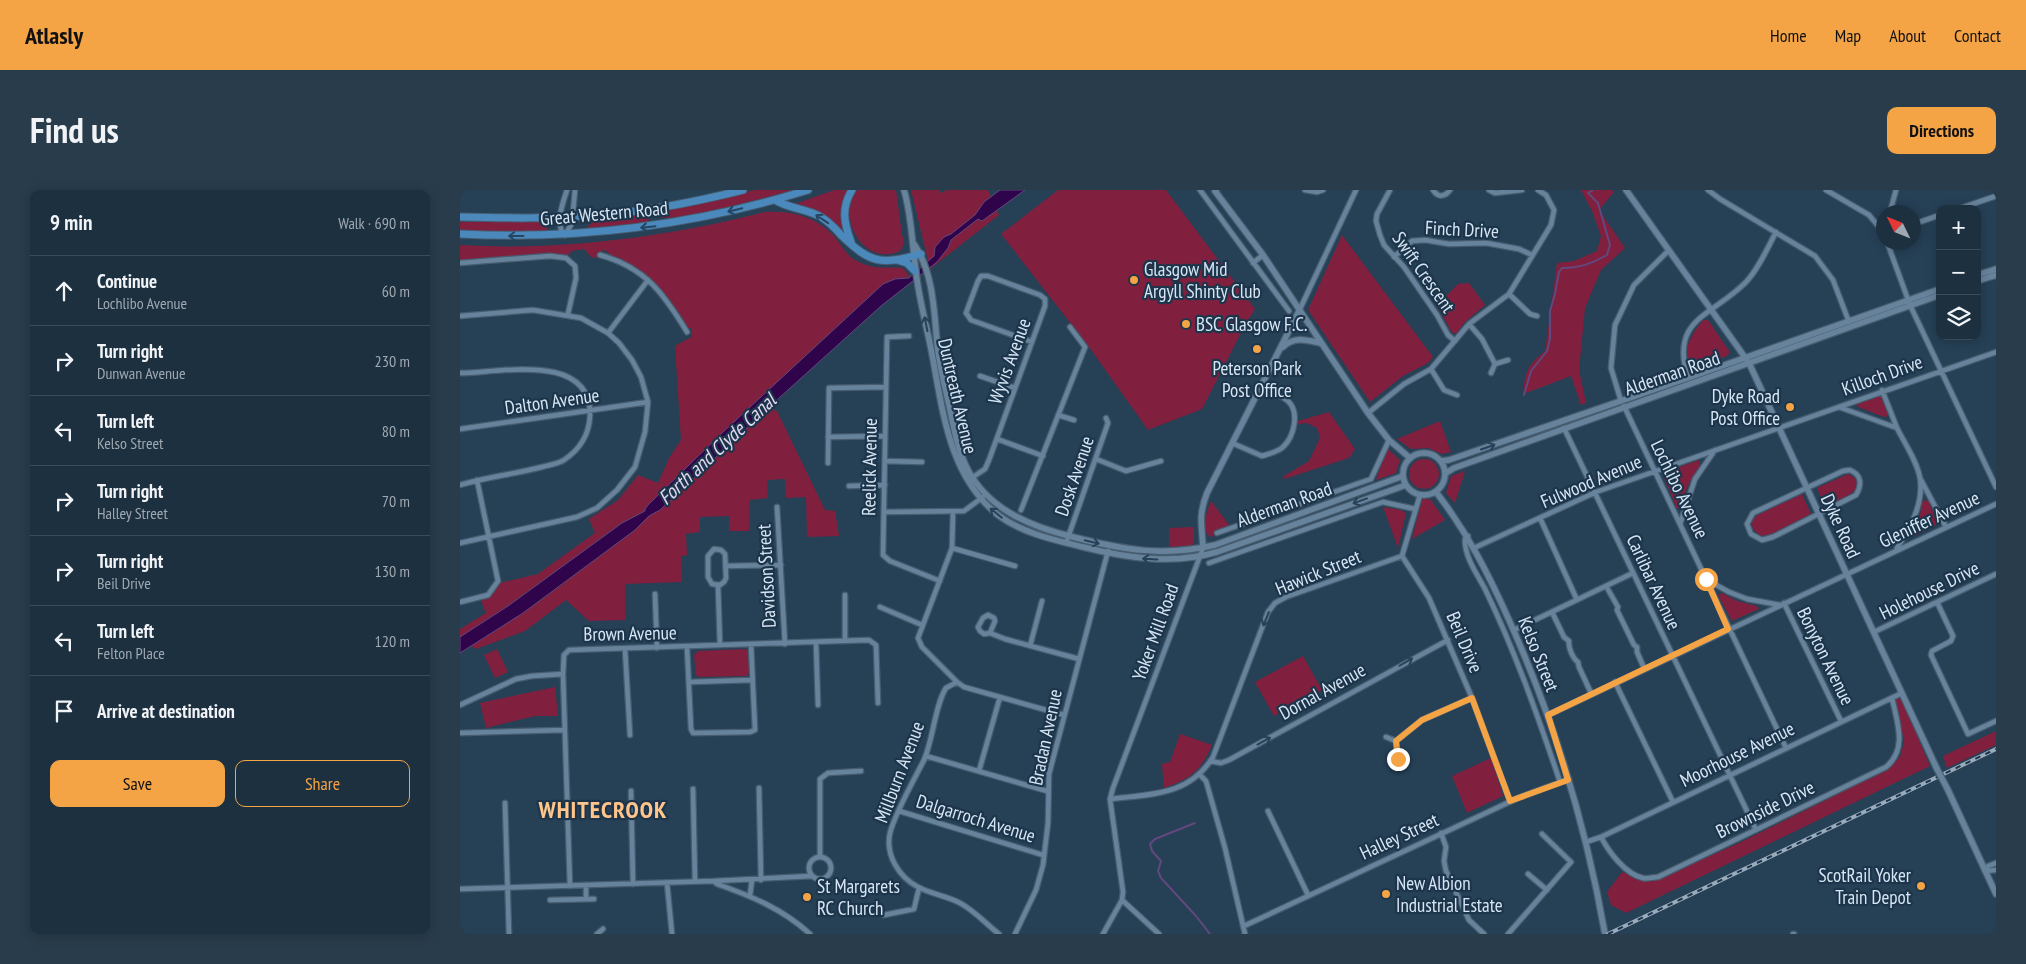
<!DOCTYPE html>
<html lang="en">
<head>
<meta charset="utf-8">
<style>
  body { margin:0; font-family:"PT Sans Narrow",sans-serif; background:#293c4b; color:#f1f3f6 }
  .controls { position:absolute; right:15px; top:15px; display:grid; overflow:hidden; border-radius:10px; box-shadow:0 2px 12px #0003 }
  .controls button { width:45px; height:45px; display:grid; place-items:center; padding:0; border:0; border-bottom:1px solid #3a4b59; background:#1c3040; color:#f1f3f6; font:25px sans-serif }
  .compass { position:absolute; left:1416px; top:15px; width:45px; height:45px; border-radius:50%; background:#1c3040; box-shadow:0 2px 12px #0003; rotate:313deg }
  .stop { position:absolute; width:15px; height:15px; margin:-11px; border:4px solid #f4a345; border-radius:50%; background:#fff }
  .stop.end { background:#f4a345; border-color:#fff; box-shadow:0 1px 5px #0008 }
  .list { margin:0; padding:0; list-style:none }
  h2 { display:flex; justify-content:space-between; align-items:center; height:65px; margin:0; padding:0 20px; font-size:21px }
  h2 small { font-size:16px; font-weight:400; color:#a0a9b1 }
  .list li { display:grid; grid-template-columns:32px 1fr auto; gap:15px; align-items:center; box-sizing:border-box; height:70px; padding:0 20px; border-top:1px solid #3a4b59 }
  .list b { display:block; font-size:19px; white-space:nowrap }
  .list p { margin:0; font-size:16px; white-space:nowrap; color:#a0a9b1 }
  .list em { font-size:16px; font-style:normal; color:#a0a9b1 }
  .actions { display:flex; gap:10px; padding:15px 20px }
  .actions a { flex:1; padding:11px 0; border:1px solid #f4a345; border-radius:10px; text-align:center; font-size:18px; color:#f4a345 }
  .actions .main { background:#f4a345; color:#111 }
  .icon { flex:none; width:28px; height:28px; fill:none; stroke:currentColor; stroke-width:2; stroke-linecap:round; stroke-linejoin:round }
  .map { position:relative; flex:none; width:1536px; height:744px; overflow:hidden; border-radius:10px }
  header { display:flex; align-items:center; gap:30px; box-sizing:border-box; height:70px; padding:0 25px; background:#f4a345; color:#111 }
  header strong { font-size:24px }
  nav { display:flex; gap:28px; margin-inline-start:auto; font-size:18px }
  .intro { display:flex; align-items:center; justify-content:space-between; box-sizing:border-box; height:120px; padding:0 30px }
  h1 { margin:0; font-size:35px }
  .button { padding:12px 22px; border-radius:10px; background:#f4a345; color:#111; font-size:18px; font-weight:700 }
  main { display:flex; gap:30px; padding:0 30px }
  aside { flex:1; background:#1c3040; border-radius:10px; box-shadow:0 2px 12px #0003 }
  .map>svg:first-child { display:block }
</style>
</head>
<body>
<header>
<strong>Atlasly</strong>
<nav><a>Home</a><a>Map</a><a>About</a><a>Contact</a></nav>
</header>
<div class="intro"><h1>Find us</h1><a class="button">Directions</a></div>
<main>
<aside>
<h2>9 min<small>Walk · 690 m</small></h2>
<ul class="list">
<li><svg class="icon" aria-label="ahead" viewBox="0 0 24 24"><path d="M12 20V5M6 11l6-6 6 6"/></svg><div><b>Continue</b><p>Lochlibo Avenue</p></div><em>60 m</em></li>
<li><svg class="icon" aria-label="right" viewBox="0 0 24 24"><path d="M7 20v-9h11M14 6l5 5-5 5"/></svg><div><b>Turn right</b><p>Dunwan Avenue</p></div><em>230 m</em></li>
<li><svg class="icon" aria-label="left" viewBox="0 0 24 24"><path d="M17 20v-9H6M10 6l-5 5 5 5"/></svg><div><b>Turn left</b><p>Kelso Street</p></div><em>80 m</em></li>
<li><svg class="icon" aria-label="right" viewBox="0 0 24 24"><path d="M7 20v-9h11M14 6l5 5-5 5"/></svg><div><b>Turn right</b><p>Halley Street</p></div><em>70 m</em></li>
<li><svg class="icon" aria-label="right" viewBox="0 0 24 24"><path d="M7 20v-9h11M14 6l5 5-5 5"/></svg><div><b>Turn right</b><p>Beil Drive</p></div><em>130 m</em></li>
<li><svg class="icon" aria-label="left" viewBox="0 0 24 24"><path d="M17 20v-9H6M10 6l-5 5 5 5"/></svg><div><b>Turn left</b><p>Felton Place</p></div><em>120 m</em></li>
<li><svg class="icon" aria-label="arrive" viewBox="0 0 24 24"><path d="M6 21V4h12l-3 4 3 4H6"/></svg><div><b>Arrive at destination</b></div></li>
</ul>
<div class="actions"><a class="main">Save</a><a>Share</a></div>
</aside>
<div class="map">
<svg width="1536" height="744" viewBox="0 0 1536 744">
  <rect width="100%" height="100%" fill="#264056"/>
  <path fill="#80203e" d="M295 0H333C315 5 210 34 201 27L203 20Z
    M374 0H387C380 15 379 27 383 42L351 19 335 14Z
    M397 0H436L442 45C445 51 444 55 440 61 407 77 375 32 397 0Z
    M451 0H479L481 3 487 0H528L539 25 470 79Z
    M598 0H706L795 119 783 139 742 219 688 240 629 157 541 44Z
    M1121 0H1152L1154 2 1139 20 1165 58 1141 80 1125 118 1119 180 1126 213 1121 215 1111 186 1063 204C1065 181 1068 175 1085 161L1097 73 1114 71 1137 61 1141 46 1132 21Z
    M185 22 191 27 187 32 125 39 132 33V29Z
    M305 22C330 20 354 26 372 44 380 52 385 64 395 70 416 81 423 76 443 78L450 87 435 89 423 94 262 243 188 315 181 325 162 333 48 416 0 447V439L26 423 21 411C30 407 36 402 39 393L78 384 135 343 129 329 158 310 178 285 198 293 209 268 221 250 215 156 231 147 232 140 231 138H227C209 106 187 80 153 66 148 64 149 62 144 60L139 63 137 68 131 67 124 59 112 61 107 66 99 64 98 65 0 71V55C103 61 206 47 305 22Z
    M90 31 86 42H0V32Z
    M882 45 973 167 968 173 943 186 910 212 848 120Z
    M1009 93 1025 115 1004 133 997 143H992L977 115 998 94Z
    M1243 130H1248L1270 162 1267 166 1231 178C1219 163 1233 142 1243 130Z
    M1421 205 1429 226 1424 227 1398 217 1396 214Z
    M308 218 317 221 365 320 375 321 379 346 347 347 346 307 326 308 325 289 307 290 308 308 289 310V341H269V326L240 327V342L226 344 227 365 221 366 222 392 165 394V430L129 431 106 410 65 441 16 459 11 456 63 423 175 340 189 326 200 320Z
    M869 222 895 259 889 268 824 289V286L849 271 860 248 857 238 847 233 838 234V231Z
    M980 231 991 262 982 264 968 258 951 259 937 249Z
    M928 259 940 270 936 283 916 290 925 262Z
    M949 284a15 15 0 1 1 30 0a15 15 0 1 1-30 0Z
    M1239 270 1240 276C1230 289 1225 301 1221 317L1217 319 1203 286 1205 282Z
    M1005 281 995 313 986 303 991 286Z
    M1388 284C1416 298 1376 311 1365 316L1357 298Z
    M1342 304 1351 324 1312 344 1302 346C1292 341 1288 334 1297 325Z
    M964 308 971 310 985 330 952 349 962 310Z
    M1468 310 1478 334 1455 346 1451 344 1459 333 1462 311Z
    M751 311 770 336 753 343 754 346 750 347C740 338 747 321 751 311Z
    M923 317 941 320 946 323 938 358Z
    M734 337V350L732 356 709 357V338Z
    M1262 403 1277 411 1297 416 1299 419 1272 431 1258 405Z
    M37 459 48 482 35 488 24 465Z
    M285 459 289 462V483L287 486 239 487 236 485 234 465 238 461Z
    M843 466 862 500 814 526 795 492Z
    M95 497 98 526H75L26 538 20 513Z
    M1440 506 1470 576 1166 723 1151 715 1147 702 1162 682 1186 691 1198 689 1279 653 1424 581 1440 567 1444 552 1435 509Z
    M1536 541V555L1487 578 1483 566Z
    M720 544 752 555C741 581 730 589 704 598L702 574 710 572Z
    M1031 568 1043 606 1007 623 992 586Z"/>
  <path fill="#2f044b" stroke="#61487e" d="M540 0H565L522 31 518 29 491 50 488 58 477 72 421 116 308 218 200 320 189 326 175 340 63 423 0 463V447L48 416 162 333 185 321V319L188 315 262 243 423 94 435 89 449 88 474 66 475 57 484 47 491 44 515 25 524 12Z"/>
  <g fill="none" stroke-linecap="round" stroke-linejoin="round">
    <path stroke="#61487e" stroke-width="2" d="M1064 205 1071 181 1087 161 1090 149V121L1095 104 1099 82 1102 78C1119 79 1133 73 1147 65L1150 55 1138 13 1128 3 1133 0
      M735 633 695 649 690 654 692 661 701 671 698 681 701 688 736 726 750 744"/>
    <defs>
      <path id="minor" d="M107 0C103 12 94 36 105 45L112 33 115 0
        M740 0 829 121
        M845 0 857 2 863 0
        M930 0 917 24 916 31 920 45 924 55 944 77 977 125 988 145 995 151
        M973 0C978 8 985 7 990 0
        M1029 0 1035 3 1062 0
        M1248 0 1260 9 1355 66 1373 90 1389 132
        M1366 0 1409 25 1424 43
        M1498 19 1536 6
        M1430 22 1436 0
        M1454 34 1480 25
        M1427 52 1450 115 1536 297
        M140 65C185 77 204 104 227 142
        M934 67 952 51 965 50 989 54 1026 53 1059 59 1072 65
        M0 73 90 66 106 68 115 76 116 88 108 124
        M793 73 803 65
        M1049 104 1070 124 1077 126
        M839 121 896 0
        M0 126 73 120 121 128 148 143 159 153 172 170 181 187 188 212 185 242 175 277 157 300 137 318 117 327 0 353
        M1009 134 1022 149 1035 174
        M148 143 188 90
        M449 146 427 147 423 365 430 371 480 391
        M971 179 984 200 997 205
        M0 183C39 183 132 161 130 226 129 245 119 260 104 270 98 274 89 275 82 277 55 284 27 287 0 295
        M1031 183 1035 174 1048 170
        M520 186 555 198
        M1228 188C1209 128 1253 126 1286 92 1299 78 1307 59 1316 42
        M1422 200 1437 238
        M1161 211 1151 178 1155 135 1174 95 1208 61
        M1164 216 1326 558
        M1379 217 1437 238C1445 254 1457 271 1460 288 1464 314 1450 338 1437 358
        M908 223 944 194 971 179 1009 134 1049 104 1091 35 1094 20 1086 5 1078 0
        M598 225 614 230
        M1104 238 1296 640
        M0 239 188 212
        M368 247 425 246
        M537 249 583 266
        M772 253 802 266C808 264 818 262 823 257 834 247 840 222 828 211 821 205 808 201 800 196
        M636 269 666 281 701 271
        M425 271 462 272
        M368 273 369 198 425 197
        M1390 280C1402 285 1402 295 1396 305L1313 347 1302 350 1291 344 1287 334 1293 323 1383 281Z
        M510 289 525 279 529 270 585 116V109L580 105 528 86H521L518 91 506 123 511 130 572 152
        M1461 290 1486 337
        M389 296 425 295
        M317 317 325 454
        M561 320 625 157 610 137
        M425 322 504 321 523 307
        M493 322 492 358 458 448 462 457 497 492
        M1080 328 1117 410
        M1220 334 1235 289 1255 260
        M757 343 911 289 929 250
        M1008 346 1005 349C1004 366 1017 384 1025 399 1055 461 1078 526 1100 592
        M606 353 648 233 646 228
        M492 358 555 376
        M1014 358 1136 302 1536 162
        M254 359 261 360 265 364 266 388 264 392 260 395 252 394 248 387V366Z
        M942 366 969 408 1012 508 1050 611
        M942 366 960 305
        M749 373 923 312 955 319
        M266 376 321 375
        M1247 390 1269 402 1287 409 1320 415
        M258 395 260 455
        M1146 396 1158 417 1157 420 1174 455 1177 457V462L1184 478
        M195 404 197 458
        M385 405V451
        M0 412 28 405 38 391 17 290
        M1477 412 1493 446 1491 451 1472 461 1471 465 1508 544 1536 531
        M1324 413 1381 531
        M420 417 462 435
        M1092 422 1104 447 1109 451C1108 457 1113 469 1118 472L1119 477 1131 503
        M1054 440 1173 383
        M1414 442 1536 384
        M530 443 535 431 534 428 528 425 523 428 518 437 520 441 524 444 530 443 545 449 619 469
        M356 453 358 515
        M570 456 582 411
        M227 457 231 539 233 543 290 542 295 540 291 455
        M165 459 170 545
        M230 492 291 490
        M1155 492 1213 612
        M0 515 56 489 72 486 103 484
        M1088 525 1536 314
        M0 543 104 540
        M926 547 936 551
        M466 566 587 601
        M938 569 936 551 962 530 1012 508
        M750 571 761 573 769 570 988 450
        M519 581 540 507
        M740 585 746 591 765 658 785 744
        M299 598 301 690
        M233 599 235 691
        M171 601 173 694
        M650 609C691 604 729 606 753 567L808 422 815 413 826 407 942 366
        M45 613 49 744
        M439 621 583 665
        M808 621 848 705
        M981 643 986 657 984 671 986 681 1009 730 1024 744
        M1141 647C1149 662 1165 684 1183 688 1187 689 1193 687 1198 687L1426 577C1448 559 1437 532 1432 508
        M1126 652 1141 647 1442 503
        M360 667V589L368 583 401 581
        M349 678a11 11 0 1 1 22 0a11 11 0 1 1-22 0Z
        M1525 681 1528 676 1536 673
        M1525 681 1536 680
        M1068 684 1087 700
        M254 691 352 686
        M207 693 212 744
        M126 695V709
        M110 696 103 484 104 465 109 460 409 450 416 455 418 513
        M0 699 254 691 257 694C291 706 323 719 350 744
        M290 705 292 690
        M90 710 134 709
        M662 710 699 744
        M424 725 454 719 459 698
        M784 736 1058 608 1109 589
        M137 744 143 739
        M539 744C526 734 515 721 500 713 487 706 471 704 458 697 439 687 425 665 430 643 435 623 454 590 464 570 473 550 475 515 486 498L497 492 504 497 604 525
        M555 744 576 700 583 675 588 633 589 584 648 361
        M643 744 662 710 663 702 650 609 653 598 743 358
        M1048 744 1111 672 1082 644
        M1333 744H1334"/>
      <path id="tertiary" d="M444 0C452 27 452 55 456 82 459 110 467 137 472 164 483 222 489 286 538 325 562 343 594 350 623 357 667 368 713 375 757 362L946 295
        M756 0 755 1 803 65 908 223 929 250 950 268
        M1166 0 1289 173 1477 579
        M454 54C473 82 474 119 477 152 479 175 485 197 490 219 494 240 498 261 508 280 529 320 572 337 613 347 664 360 703 367 755 355L943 286
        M1517 85 1536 79
        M1517 91 1536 85
        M823 157C834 146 847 150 860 153
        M943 284a21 21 0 1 1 42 0a21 21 0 1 1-42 0Z
        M981 271 989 270 1228 188 1480 99
        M986 283 994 278 1480 105
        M976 302C1007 342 1028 383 1049 430 1094 530 1126 636 1145 744
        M743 358C742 335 738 326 747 303L839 121
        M1488 600 1536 704"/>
      <path id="primary" d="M315 10C329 19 346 18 361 27 369 32 375 38 381 45 411 74 421 75 461 64
        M0 27C46 28 92 29 137 25 186 22 235 12 283 0
        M0 44C119 50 235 35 348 0
        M391 52C384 33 381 18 392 0
        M437 70 447 73 455 81"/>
    </defs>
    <use href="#minor" stroke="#465c6f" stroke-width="7"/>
    <use href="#tertiary" stroke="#465c6f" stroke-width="8"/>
    <use href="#primary" stroke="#465c6f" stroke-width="9"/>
    <use href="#minor" stroke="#67839c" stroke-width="4.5"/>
    <use href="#tertiary" stroke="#67839c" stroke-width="5.5"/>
    <use href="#primary" stroke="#4b89bd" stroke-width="7"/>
    <defs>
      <path id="rail" d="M1148 744 1536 559"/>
    </defs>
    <use href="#rail" stroke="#98abbb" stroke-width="4"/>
    <use href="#rail" stroke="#1c354b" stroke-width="2" stroke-dasharray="5.5" stroke-linecap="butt"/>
    <defs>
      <path id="tertiary-bridge" d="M1477 579 1488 600"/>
    </defs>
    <use href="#tertiary-bridge" stroke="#465c6f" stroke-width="8" stroke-linecap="butt"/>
    <use href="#tertiary-bridge" stroke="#67839c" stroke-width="5.5"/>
  </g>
  <defs><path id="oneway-shaft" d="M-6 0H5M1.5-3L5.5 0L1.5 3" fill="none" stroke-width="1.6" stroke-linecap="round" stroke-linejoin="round" transform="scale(1.25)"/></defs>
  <g stroke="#254662">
    <use href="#oneway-shaft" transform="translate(275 20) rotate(167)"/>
    <use href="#oneway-shaft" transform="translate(362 29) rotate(-146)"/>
    <use href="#oneway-shaft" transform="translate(188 37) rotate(174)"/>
    <use href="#oneway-shaft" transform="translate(56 46) rotate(-180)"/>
  </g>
  <g stroke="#274157">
    <use href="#oneway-shaft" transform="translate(466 134) rotate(-101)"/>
    <use href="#oneway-shaft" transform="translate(1028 257) rotate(-19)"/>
    <use href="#oneway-shaft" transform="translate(900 311) rotate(160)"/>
    <use href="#oneway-shaft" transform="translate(536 323) rotate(-141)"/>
    <use href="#oneway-shaft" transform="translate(632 352) rotate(14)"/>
    <use href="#oneway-shaft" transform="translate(690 369) rotate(-177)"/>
    <use href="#oneway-shaft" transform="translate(806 429) rotate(112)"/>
    <use href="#oneway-shaft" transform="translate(946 472) rotate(-30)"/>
    <use href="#oneway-shaft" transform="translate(804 551) rotate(-29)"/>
  </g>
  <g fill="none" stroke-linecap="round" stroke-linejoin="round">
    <path stroke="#f4a345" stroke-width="6" d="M938 569 936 551 962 530 1012 508 1050 611 1108 590 1088 525 1268 439 1246 389"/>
  </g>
  <g fill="#f4a345" stroke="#1c354b" stroke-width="2">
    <circle cx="674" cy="90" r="5"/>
    <circle cx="726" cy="134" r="5"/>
    <circle cx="797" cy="159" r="5"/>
    <circle cx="1330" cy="217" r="5"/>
    <circle cx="1461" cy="696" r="5"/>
    <circle cx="926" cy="704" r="5"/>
    <circle cx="347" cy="707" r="5"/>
  </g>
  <g text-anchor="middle" stroke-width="4.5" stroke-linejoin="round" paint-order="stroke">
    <g font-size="19" fill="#d7e6f4" stroke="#1c354b">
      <text transform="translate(144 23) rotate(-5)" y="7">Great Western Road</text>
      <text transform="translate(1002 39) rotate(3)" y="7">Finch Drive</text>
      <text transform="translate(964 82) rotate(55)" y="7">Swift Crescent</text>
      <text transform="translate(549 171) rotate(-70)" y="7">Wyvis Avenue</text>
      <text transform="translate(1212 183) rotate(-19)" y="7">Alderman Road</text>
      <text transform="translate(1422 185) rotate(-20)" y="7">Killoch Drive</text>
      <text transform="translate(498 206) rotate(77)" y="7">Duntreath Avenue</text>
      <text transform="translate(92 211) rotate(-8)" y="7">Dalton Avenue</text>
      <text transform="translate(409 277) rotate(-89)" y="7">Reelick Avenue</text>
      <text transform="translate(614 286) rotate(-71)" y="7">Dosk Avenue</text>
      <text transform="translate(1131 291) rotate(-23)" y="7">Fulwood Avenue</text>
      <text transform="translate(1220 299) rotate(64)" y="7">Lochlibo Avenue</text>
      <text transform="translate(824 314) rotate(-20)" y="7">Alderman Road</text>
      <text transform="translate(1469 329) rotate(-25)" y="7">Gleniffer Avenue</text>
      <text transform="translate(1381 336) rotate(65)" y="7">Dyke Road</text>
      <text transform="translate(858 382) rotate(-22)" y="7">Hawick Street</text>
      <text transform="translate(306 386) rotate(-93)" y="7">Davidson Street</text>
      <text transform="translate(1194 392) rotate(65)" y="7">Carlibar Avenue</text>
      <text transform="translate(1469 400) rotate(-26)" y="7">Holehouse Drive</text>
      <text transform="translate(695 442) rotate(-70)" y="7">Yoker Mill Road</text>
      <text transform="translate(170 443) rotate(-1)" y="7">Brown Avenue</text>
      <text transform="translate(1005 452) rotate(67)" y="7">Beil Drive</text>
      <text transform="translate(1079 464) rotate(68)" y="7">Kelso Street</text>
      <text transform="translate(1366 466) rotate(64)" y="7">Bonyton Avenue</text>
      <text transform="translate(862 501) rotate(-29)" y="7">Dornal Avenue</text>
      <text transform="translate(585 547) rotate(-78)" y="7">Bradan Avenue</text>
      <text transform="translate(1277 564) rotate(-26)" y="7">Moorhouse Avenue</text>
      <text transform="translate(439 582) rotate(-69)" y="7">Millburn Avenue</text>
      <text transform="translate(1305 619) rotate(-26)" y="7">Brownside Drive</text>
      <text transform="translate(516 628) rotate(17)" y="7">Dalgarroch Avenue</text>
      <text transform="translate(939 646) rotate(-25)" y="7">Halley Street</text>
    </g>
    <g font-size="19" fill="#d7e6f4" stroke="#1c354b" text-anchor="start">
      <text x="684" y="86">Glasgow Mid<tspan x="684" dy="22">Argyll Shinty Club</tspan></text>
      <text x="736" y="141">BSC Glasgow F.C.</text>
      <text x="797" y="185" text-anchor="middle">Peterson Park<tspan x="797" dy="22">Post Office</tspan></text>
      <text x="1320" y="213" text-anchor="end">Dyke Road<tspan x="1320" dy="22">Post Office</tspan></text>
      <text x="1451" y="692" text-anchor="end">ScotRail Yoker<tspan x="1451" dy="22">Train Depot</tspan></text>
      <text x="936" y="700">New Albion<tspan x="936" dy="22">Industrial Estate</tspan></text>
      <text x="357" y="703">St Margarets<tspan x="357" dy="22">RC Church</tspan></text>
    </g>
    <g font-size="20" font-style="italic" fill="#e3d8f1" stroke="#1c354b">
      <text transform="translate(257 259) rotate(-43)" y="7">Forth and Clyde Canal</text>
    </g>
    <g font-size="24" font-weight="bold" letter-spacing="1" fill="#ffc58a" stroke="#1c354b">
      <text x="143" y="628">WHITECROOK</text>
    </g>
  </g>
</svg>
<div class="controls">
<button>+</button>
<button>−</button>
<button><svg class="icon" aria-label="layers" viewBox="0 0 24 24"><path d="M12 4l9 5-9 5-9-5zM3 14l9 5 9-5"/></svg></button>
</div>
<svg class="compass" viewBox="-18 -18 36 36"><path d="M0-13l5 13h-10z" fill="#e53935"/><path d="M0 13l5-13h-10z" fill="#a0a9b1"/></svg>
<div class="stop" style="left:1246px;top:389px"></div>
<div class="stop end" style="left:938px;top:569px"></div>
</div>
</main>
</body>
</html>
